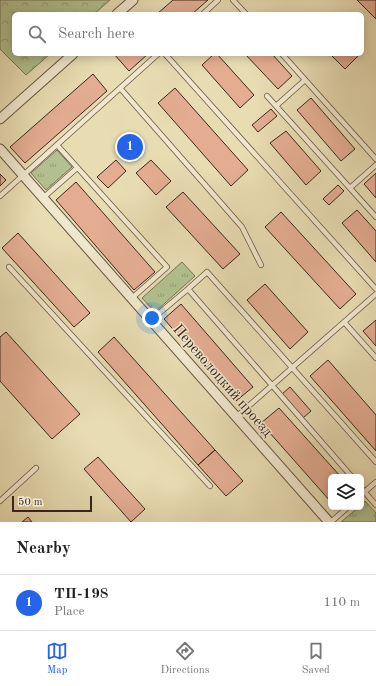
<!DOCTYPE html>
<html lang="en">
<head>
<meta charset="utf-8">
<style>
  body { margin:0; font-family:"Old Standard TT",serif; background:#f2f2f2; color:#222 }
  .controls { position:absolute; right:12px; bottom:12px; display:grid; overflow:hidden; border-radius:6px; box-shadow:0 2px 10px #0003 }
  .controls button { width:36px; height:36px; display:grid; place-items:center; padding:0; border:0; border-bottom:1px solid #e0e0e0; background:#fff; color:#222; font:20px sans-serif }
  .scale { position:absolute; left:12px; bottom:10px; width:80px; box-sizing:border-box; padding-left:4px; border:2px solid #3a261f; border-top:0; font-size:11px; line-height:14px; white-space:nowrap; color:#3a261f; -webkit-text-stroke:3px #f0e8cd; paint-order:stroke }
  .you { position:absolute; left:152px; top:318px; width:14px; height:14px; margin:-10px; border:3px solid #fff; border-radius:50%; background:#1a73e8; box-shadow:0 0 0 6px #1a73e833 }
  .badge { display:grid; place-items:center; width:26px; height:26px; border-radius:50%; background:#2563eb; color:#fff; font-size:13px; font-weight:700 }
  .pin { position:absolute; translate:-50% -50%; border:2px solid #fff; box-shadow:0 1px 4px #0006 }
  .list { margin:0; padding:0; list-style:none }
  h2 { display:flex; justify-content:space-between; align-items:center; height:52px; margin:0; padding:0 16px; font-size:17px }
  h2 small { font-size:13px; font-weight:400; color:#767676 }
  .list li { display:grid; grid-template-columns:26px 1fr auto; gap:12px; align-items:center; box-sizing:border-box; height:56px; padding:0 16px; border-top:1px solid #e0e0e0 }
  .list b { display:block; font-size:15px; white-space:nowrap }
  .list p { margin:0; font-size:13px; white-space:nowrap; color:#767676 }
  .list em { font-size:13px; font-style:normal; color:#767676 }
  .icon { flex:none; width:22px; height:22px; fill:none; stroke:currentColor; stroke-width:2; stroke-linecap:round; stroke-linejoin:round }
  .map { position:relative; flex:none; width:376px; height:522px; overflow:hidden }
  .search { position:absolute; background:#fff; box-shadow:0 2px 10px #0003; left:12px; right:12px; top:12px; height:44px; display:flex; align-items:center; gap:10px; box-sizing:border-box; padding:0 14px; border-radius:6px; color:#767676; font-size:15px }
  .sheet { height:108px; background:#fff }
  nav { display:flex; justify-content:space-around; align-items:center; box-sizing:border-box; height:56px; border-top:1px solid #e0e0e0; background:#fff; font-size:11px; color:#767676 }
  nav a { display:grid; justify-items:center; gap:2px }
  nav .on { color:#2563eb }
  .map>svg:first-child { display:block }
</style>
</head>
<body>
<div class="map">
<svg width="376" height="522" viewBox="0 0 376 522">
  <defs>
    <pattern id="grass-tufts" width="24" height="20" patternUnits="userSpaceOnUse"><rect width="24" height="20" fill="#b2c18f"/><path d="M3 7l-1-3M5 7V3M7 7l1-3M15 17l-1-3M17 17v-4M19 17l1-3" fill="none" stroke="#929d74"/></pattern>
    <pattern id="park-crowns" width="20" height="18" patternUnits="userSpaceOnUse"><rect width="20" height="18" fill="#b2c18f"/><path d="M2 6a3 3 0 1 1 6 0M12 15a3 3 0 1 1 6 0" fill="none" stroke="#929d74"/></pattern>
  </defs>
  <rect width="100%" height="100%" fill="#e8dcb2"/>
  <filter id="stains"><feTurbulence type="fractalNoise" baseFrequency=".005" numOctaves="4"/><feColorMatrix values="0 0 0 0 .2 0 0 0 0 .09 0 0 0 0 .02 0 0 0 .5 -.17"/></filter>
  <radialGradient id="worn" r=".72"><stop offset=".6" stop-color="#630" stop-opacity="0"/><stop offset="1" stop-color="#630" stop-opacity=".3"/></radialGradient>
  <path fill="url(#grass-tufts)" stroke="#767457" d="M57 150 72 167 46 190 31 173Z
    M182 262 195 276 155 312 142 298Z
    M365 501 376 513V522H341L359 507H361Z"/>
  <path fill="url(#park-crowns)" stroke="#767457" d="M0 0H110L94 14H14V54H50L26 75 0 49Z"/>
  <path fill="#e4ad92" stroke="#3a261f" d="M173 0H208L192 14H157Z
    M357 0H376V19Z
    M114 54H148L129 71Z
    M214 54H217L254 95 240 108 202 65Z
    M245 54H272L292 76 278 89Z
    M330 54H360L345 69Z
    M93 74 107 91 25 163 10 147Z
    M175 88 248 170 231 186 158 103Z
    M311 98 355 149 341 161 297 110Z
    M271 109 277 116 258 132 252 125Z
    M286 131 321 171 306 185 270 143Z
    M131 138 138 146 129 155 122 147Z
    M116 160 126 171 108 188 97 177Z
    M151 160 171 181 156 195 136 173Z
    M376 173V198L364 184Z
    M0 174 6 180 0 186Z
    M76 182 155 272 134 290 56 200Z
    M338 185 344 191 329 205 323 199Z
    M183 192 240 254 223 269 166 207Z
    M357 210 376 231V262L342 223Z
    M281 212 356 294 340 309 265 227Z
    M18 233 90 313 74 327 2 248Z
    M265 284 308 332 290 349 247 300Z
    M181 304 253 387 236 401 164 319Z
    M376 320V346L363 331Z
    M6 332 80 414 52 439 0 381V337Z
    M114 337 215 450 198 465 98 352Z
    M328 360 376 415V451L310 376Z
    M290 387 311 411 303 418 282 394Z
    M279 408 341 477H331V502L261 423Z
    M215 450 243 481 226 496 198 465Z
    M98 457 145 509 131 522 84 469Z
    M28 517 32 522H22Z"/>
  <g fill="none" stroke-linecap="round" stroke-linejoin="round">
    <defs>
      <path id="service" d="M233 0 246 14
        M203 14 218 0
        M165 54 376 289
        M282 54 376 159
        M120 88 242 227 261 265
        M267 96 376 217
        M276 106 305 80
        M57 145 167 267 132 298
        M350 188 376 165
        M0 196 158 54
        M44 197 77 168
        M9 267 210 486
        M188 289 207 272 376 462
        M151 320 188 289 352 477
        M344 322 376 358
        M236 417 376 294
        M361 488 376 505
        M361 495 376 482
        M0 501 36 468
        M331 522 348 507"/>
      <path id="minor" d="M117 14 133 0
        M0 119 73 54
        M0 149 329 522"/>
    </defs>
    <use href="#service" stroke="#665444" stroke-width="6"/>
    <use href="#minor" stroke="#665444" stroke-width="11"/>
    <use href="#service" stroke="#f0e8cd" stroke-width="4.5"/>
    <use href="#minor" stroke="#f0e8cd" stroke-width="9"/>
  </g>
  <g text-anchor="middle" stroke-width="3" stroke-linejoin="round" paint-order="stroke">
    <g font-size="15" fill="#3a261f" stroke="#f0e8cd">
      <text transform="translate(223 380) rotate(49)" y="5">Переволоцкий проезд</text>
    </g>
  </g>
  <rect width="100%" height="100%" filter="url(#stains)"/>
  <rect width="100%" height="100%" fill="url(#worn)"/>
</svg>
<div class="controls">
<button><svg class="icon" aria-label="layers" viewBox="0 0 24 24"><path d="M12 4l9 5-9 5-9-5zM3 14l9 5 9-5"/></svg></button>
</div>
<div class="scale">50 m</div>
<div class="you"></div>
<div class="pin badge" style="left:130px;top:147px">1</div>
<div class="search"><svg class="icon" aria-label="search" viewBox="0 0 24 24"><circle cx="10" cy="10" r="6"/><path d="M15 15l6 6"/></svg>Search here</div>
</div>
<section class="sheet">
<h2>Nearby<small></small></h2>
<ul class="list">
<li><span class="badge">1</span><div><b>ТП-198</b><p>Place</p></div><em>110 m</em></li>
</ul>
</section>
<nav>
<a class="on"><svg class="icon" aria-label="map" viewBox="0 0 24 24"><path d="M3 6l6-2 6 2 6-2v14l-6 2-6-2-6 2zM9 4v14M15 6v14"/></svg>Map</a>
<a><svg class="icon" aria-label="directions" viewBox="0 0 24 24"><path d="M12 3l9 9-9 9-9-9zM9 14v-3h6M13 9l2 2-2 2"/></svg>Directions</a>
<a><svg class="icon" aria-label="saved" viewBox="0 0 24 24"><path d="M7 4h10v16l-5-4-5 4z"/></svg>Saved</a>
</nav>
</body>
</html>
